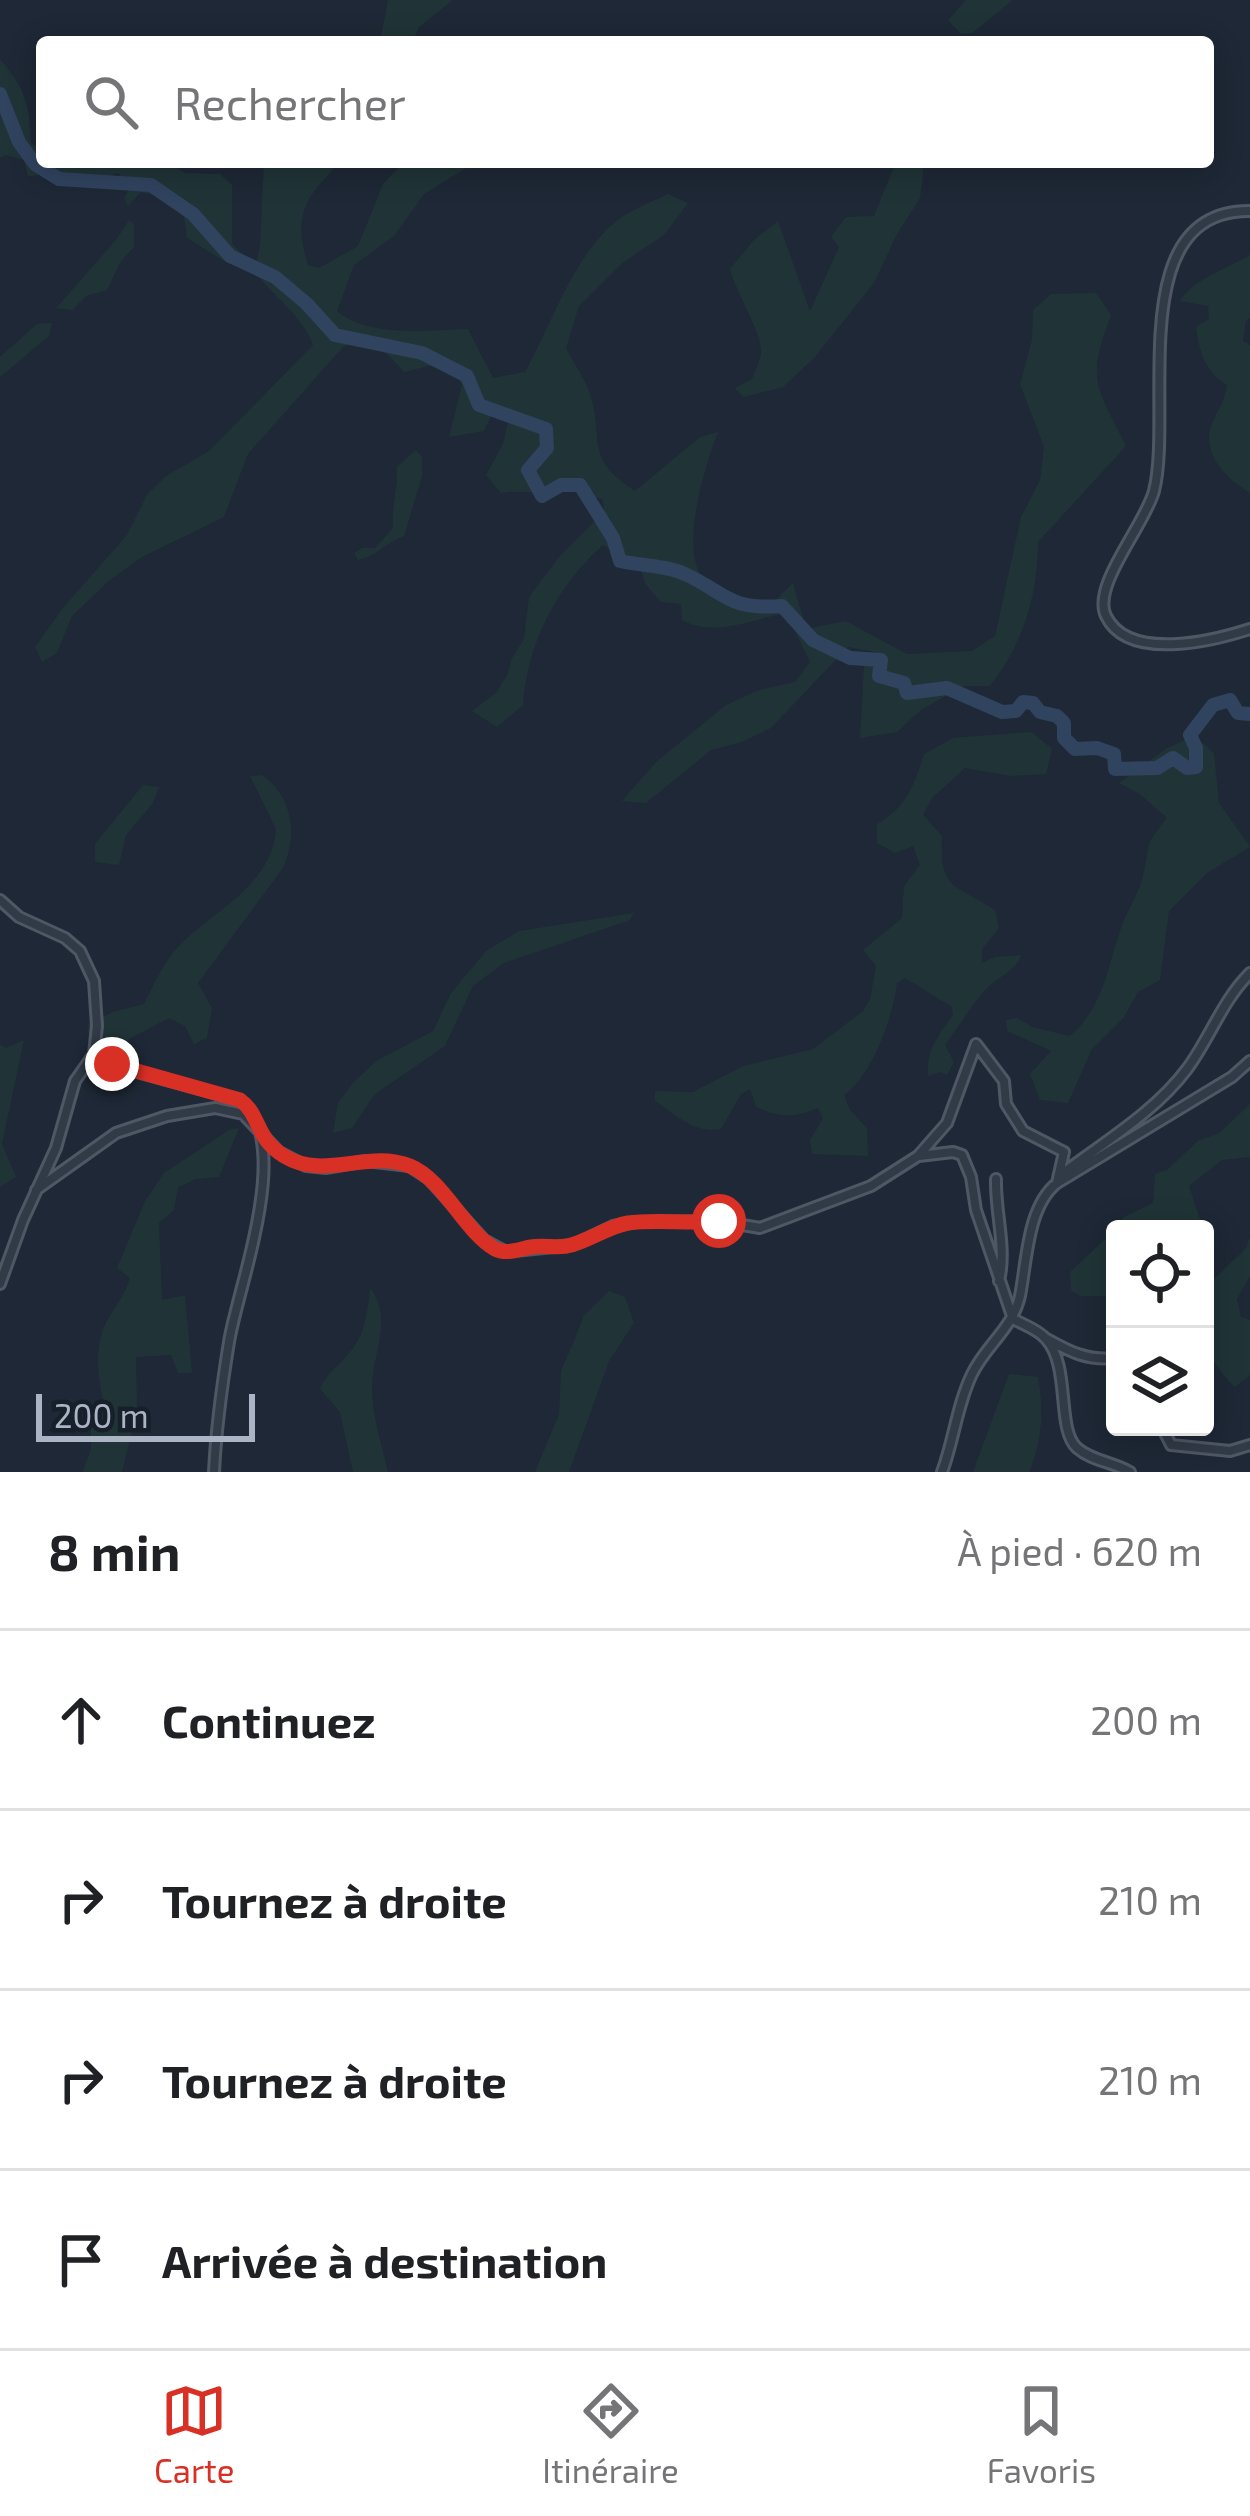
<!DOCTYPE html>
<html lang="fr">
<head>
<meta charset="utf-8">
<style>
  body { margin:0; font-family:"Exo 2",sans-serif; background:#f6f6f6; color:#202124 }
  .controls { position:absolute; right:36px; bottom:36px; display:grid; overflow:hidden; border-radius:12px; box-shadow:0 6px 30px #0003 }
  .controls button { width:108px; height:108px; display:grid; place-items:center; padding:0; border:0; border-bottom:3px solid #e0e0e0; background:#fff; color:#202124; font:60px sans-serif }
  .scale { position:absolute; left:36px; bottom:30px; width:219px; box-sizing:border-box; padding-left:12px; border:6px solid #abb4c4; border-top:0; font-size:33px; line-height:42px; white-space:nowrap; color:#abb4c4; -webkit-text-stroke:9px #171f2b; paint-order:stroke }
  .stop { position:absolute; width:36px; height:36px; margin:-27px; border:9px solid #d93025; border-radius:50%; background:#fff }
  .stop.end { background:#d93025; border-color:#fff; box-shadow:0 3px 12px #0008 }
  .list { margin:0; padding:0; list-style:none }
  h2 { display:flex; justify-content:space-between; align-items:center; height:156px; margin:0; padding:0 48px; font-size:51px }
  h2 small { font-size:39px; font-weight:400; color:#757577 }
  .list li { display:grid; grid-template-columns:78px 1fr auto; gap:36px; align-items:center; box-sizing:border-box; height:180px; padding:0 48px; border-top:3px solid #e0e0e0 }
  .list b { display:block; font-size:45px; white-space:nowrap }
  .list em { font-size:39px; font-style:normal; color:#757577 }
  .icon { flex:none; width:66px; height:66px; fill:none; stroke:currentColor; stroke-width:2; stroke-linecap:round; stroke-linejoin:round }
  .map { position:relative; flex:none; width:1250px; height:1472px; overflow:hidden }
  .search { position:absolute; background:#fff; box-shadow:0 6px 30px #0003; left:36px; right:36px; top:36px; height:132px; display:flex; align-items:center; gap:30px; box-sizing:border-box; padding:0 42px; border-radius:12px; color:#757577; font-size:45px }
  .sheet { height:876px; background:#fff }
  nav { display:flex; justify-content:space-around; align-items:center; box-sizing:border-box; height:168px; border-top:3px solid #e0e0e0; background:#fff; font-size:33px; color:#757577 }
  nav a { display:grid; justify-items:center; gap:6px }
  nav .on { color:#d93025 }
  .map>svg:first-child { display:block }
</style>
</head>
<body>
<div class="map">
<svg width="1250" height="1472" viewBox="0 0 1250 1472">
  <rect width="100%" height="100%" fill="#1e2836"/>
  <path fill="#203437" d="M388 0H453L419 27 412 42H380Z
    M966 0H1013L972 33 961 34 948 20Z
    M0 59C25 87 30 107 31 143L42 150V162H167L185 173 220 174 232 185V243L248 261 229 264 187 238 182 202 141 192 128 206 124 198 132 184 117 173 97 182 73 173 28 176 24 160 6 155 0 158Z
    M264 162H341C305 197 292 215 308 265L319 268 358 246 383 184 404 162H476L424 194 394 236 354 265 337 311C368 338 428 330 468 329L493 378 525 372C551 326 574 253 618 220 632 209 652 202 668 194L688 203 664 235 622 263 579 306 566 348C573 362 584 377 589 391 606 441 581 455 635 491L700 437 718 432C705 466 675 559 709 585 727 599 750 602 772 604L793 583 806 629 846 621 907 654 972 651 995 636 1021 517 1040 480 1044 447 1020 384 1032 340 1033 310 1051 294 1096 293 1111 315C1086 381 1096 385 1126 446L1038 542C1038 595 1023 644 990 686H964L922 709 897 732 860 738 864 666 875 652 848 647 771 728 742 742 711 750 646 803 622 801 656 762 726 705 759 690 795 682 810 662 786 613C753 619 714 638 682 620L681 604 661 602 646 585 638 562 603 545C557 586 527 643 523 705L497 727 472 711 497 692 508 673 512 658 524 639 529 597 559 557 604 512 603 500 571 487C548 496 525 489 501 493L486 475 503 444 511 409 493 412 484 431 449 437 462 385 451 368 428 366 404 372C386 351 371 335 343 347L248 454 224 517 142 557 110 580 72 616 57 653 42 662 35 647 63 608 127 535 147 495 166 476 209 451 313 345C304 318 273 296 255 272L260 244Z
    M896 162H924L920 198 897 234 874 283 814 358 783 387 743 397 735 388 752 379C755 371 761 360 761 351 762 334 736 292 730 269L754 240 778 221 810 311 839 247 831 237 846 217 874 216Z
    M129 220 134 224V247L121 261 107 290 86 296 72 310 56 308 116 240Z
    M1250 255V318L1246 320 1243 341 1250 345V493C1230 481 1204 458 1210 430 1214 414 1224 406 1227 385 1205 372 1199 351 1196 327L1209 319 1208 306 1180 301C1193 279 1228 268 1250 255Z
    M52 323 49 336 0 377V357L37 324Z
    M416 450 422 457V476L404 536C384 544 380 554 358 560L354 553 362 548H375L393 528C391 507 398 489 397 467Z
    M1032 732 1052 749 1046 774 1011 776 965 768 932 798 923 815 942 836C939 892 956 884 995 910L999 928 982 949V963L995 957 1021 955C1016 972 998 976 986 989 972 1005 958 1027 945 1045L954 1062 947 1075 940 1072 928 1076C926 1051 938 1035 953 1015L952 1007 905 978 897 983C893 1017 872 1076 844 1095L850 1110 867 1128 868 1156 812 1154 810 1140 823 1118 818 1108C794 1118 779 1118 756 1107L750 1089 741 1094 721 1129C694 1134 676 1115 655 1101V1091L693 1092 743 1066 813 1049 863 1011 870 999 876 966 863 950 902 918 904 886 920 865 913 846 895 853 877 843V824C906 808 915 784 924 754L953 738Z
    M1195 736 1214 753 1219 803 1250 847 1207 873 1169 911 1160 980 1138 992 1124 1017 1092 1049 1068 1103 1040 1100 1030 1074 1051 1051 1007 1031 1006 1020 1017 1018 1032 1027 1070 1036C1104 1006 1107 969 1121 928 1127 910 1139 894 1143 876 1152 841 1142 849 1167 818L1140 794 1119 783 1167 748Z
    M262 775C293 797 298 834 283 868L198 983 212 1008 207 1038 194 1044 185 1026 169 1018 129 1039 110 1055 89 1042 88 1024 113 1012 144 1004C155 982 166 957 184 941 220 907 272 883 276 829L250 776Z
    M143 785 159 787 153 803 126 835 119 865 95 862V844Z
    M634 913 630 920 504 963 473 986 445 1046 375 1094 352 1128 333 1133 338 1103 352 1084 376 1061 433 1031 451 993 486 951 519 931Z
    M24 1040 2 1144 16 1177 0 1187V1044L6 1048Z
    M1250 1104V1157L1222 1160 1189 1186 1202 1225 1196 1229H1116L1124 1217 1153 1203 1155 1174 1167 1170 1199 1140 1218 1134Z
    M239 1128 219 1177 196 1179 178 1187 174 1210 159 1223 162 1300 185 1295 192 1373H178L171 1355 136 1357 137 1411 122 1472H83L91 1448V1403L104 1404C97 1375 93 1341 111 1314 119 1301 125 1294 130 1278L117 1268 145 1201 164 1173 229 1130Z
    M1115 1230V1287L1110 1296H1080L1071 1290 1070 1272Z
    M1250 1237V1276L1237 1299 1241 1317 1250 1320V1375L1235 1387C1200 1353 1205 1333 1205 1288L1246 1248Z
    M370 1288C394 1319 372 1353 372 1388 372 1416 382 1445 388 1472H353L340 1412 320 1389C327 1372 339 1366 350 1352 365 1336 368 1309 370 1288Z
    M609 1291 625 1297 634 1323 609 1361 569 1472H535L559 1414 561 1371 574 1341 584 1315Z
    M1009 1374 1038 1377C1044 1409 1042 1442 1029 1472H973Z"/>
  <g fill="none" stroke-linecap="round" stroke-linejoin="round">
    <path stroke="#30435f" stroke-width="14" d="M0 94 19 142 35 164 59 179 151 185 193 214 230 256 275 277 307 304 335 335 422 353 467 376 479 405 546 429 547 448 528 470 542 496 561 485H580L613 538 620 561C642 566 664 565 685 574 728 594 727 610 782 606L813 640 850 658 881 660 879 676 904 683 907 693 947 688 1002 712 1016 711 1023 702 1033 703 1040 712 1057 716 1064 723V738L1075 749 1097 748 1114 754 1115 769 1157 768 1173 758 1187 768 1196 767V748L1190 735 1213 705 1230 700 1238 713 1250 714"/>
    <defs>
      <path id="minor" d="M1250 211C1122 210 1174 411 1154 491 1145 525 1091 586 1106 616 1128 662 1213 641 1250 629
        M0 900 19 917 65 938 80 951 94 981 97 1026 94 1054 75 1081 56 1148 23 1220 0 1284
        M94 1054 122 1068 240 1100C295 1141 238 1286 229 1342 222 1385 216 1429 214 1472
        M919 1156 953 1152 962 1155 971 1177 976 1210 1013 1319C1022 1324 1039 1330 1046 1339 1071 1366 1056 1429 1077 1448 1092 1461 1113 1462 1130 1472
        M1062 1174C1104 1142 1155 1112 1187 1069 1210 1038 1222 1001 1250 973
        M996 1179C995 1213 1007 1247 999 1281
        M36 1190 116 1133 167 1116 215 1108 243 1114 279 1152 306 1166 326 1168 366 1161 409 1166 429 1179 484 1240 506 1252 573 1245 613 1226 636 1222 719 1221 760 1228 871 1186 918 1156 947 1123 976 1044 1004 1081 1006 1104 1023 1131 1064 1152 1057 1183
        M1047 1339C1070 1352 1088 1361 1115 1358
        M1162 1427 1171 1445 1230 1451 1250 1445
        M942 1472C954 1440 957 1405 972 1374 986 1345 1013 1328 1020 1296 1027 1261 1027 1207 1057 1183L1232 1077 1250 1061"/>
    </defs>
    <use href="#minor" stroke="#4f5765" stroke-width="14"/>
    <use href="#minor" stroke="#313a47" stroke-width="8"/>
  </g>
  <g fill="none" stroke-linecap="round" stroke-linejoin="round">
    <path stroke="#d93025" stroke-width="15" d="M112 1064 240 1100C261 1115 254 1137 284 1156 325 1181 367 1149 410 1166 444 1180 464 1231 495 1249 507 1255 519 1249 531 1247 543 1245 555 1248 567 1246 588 1242 606 1227 628 1223 654 1219 691 1224 719 1221"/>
  </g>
</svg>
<div class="controls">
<button><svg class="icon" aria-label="locate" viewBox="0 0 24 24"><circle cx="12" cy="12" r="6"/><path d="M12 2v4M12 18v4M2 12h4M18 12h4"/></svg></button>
<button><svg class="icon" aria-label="layers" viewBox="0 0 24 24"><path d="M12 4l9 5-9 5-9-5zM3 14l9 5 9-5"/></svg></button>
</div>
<div class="scale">200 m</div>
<div class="stop" style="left:719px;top:1221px"></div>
<div class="stop end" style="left:112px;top:1064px"></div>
<div class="search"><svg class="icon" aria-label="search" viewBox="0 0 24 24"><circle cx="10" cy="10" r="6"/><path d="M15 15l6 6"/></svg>Rechercher</div>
</div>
<section class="sheet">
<h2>8 min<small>À pied · 620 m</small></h2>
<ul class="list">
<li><svg class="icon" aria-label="ahead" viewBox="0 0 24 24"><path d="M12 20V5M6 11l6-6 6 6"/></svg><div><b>Continuez</b></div><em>200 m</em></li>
<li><svg class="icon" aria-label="right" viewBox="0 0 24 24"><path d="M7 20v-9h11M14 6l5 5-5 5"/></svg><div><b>Tournez à droite</b></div><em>210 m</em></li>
<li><svg class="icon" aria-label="right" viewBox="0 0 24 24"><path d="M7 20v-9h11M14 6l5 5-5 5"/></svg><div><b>Tournez à droite</b></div><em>210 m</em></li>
<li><svg class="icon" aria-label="arrive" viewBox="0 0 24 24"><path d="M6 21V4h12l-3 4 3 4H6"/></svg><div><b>Arrivée à destination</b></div></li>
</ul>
</section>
<nav>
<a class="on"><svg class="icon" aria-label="map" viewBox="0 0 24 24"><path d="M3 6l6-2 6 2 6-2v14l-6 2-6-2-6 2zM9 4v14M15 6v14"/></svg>Carte</a>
<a><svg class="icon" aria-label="directions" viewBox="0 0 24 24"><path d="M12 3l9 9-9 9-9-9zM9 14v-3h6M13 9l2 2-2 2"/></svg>Itinéraire</a>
<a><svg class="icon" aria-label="saved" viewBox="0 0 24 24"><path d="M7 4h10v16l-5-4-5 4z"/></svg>Favoris</a>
</nav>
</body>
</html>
